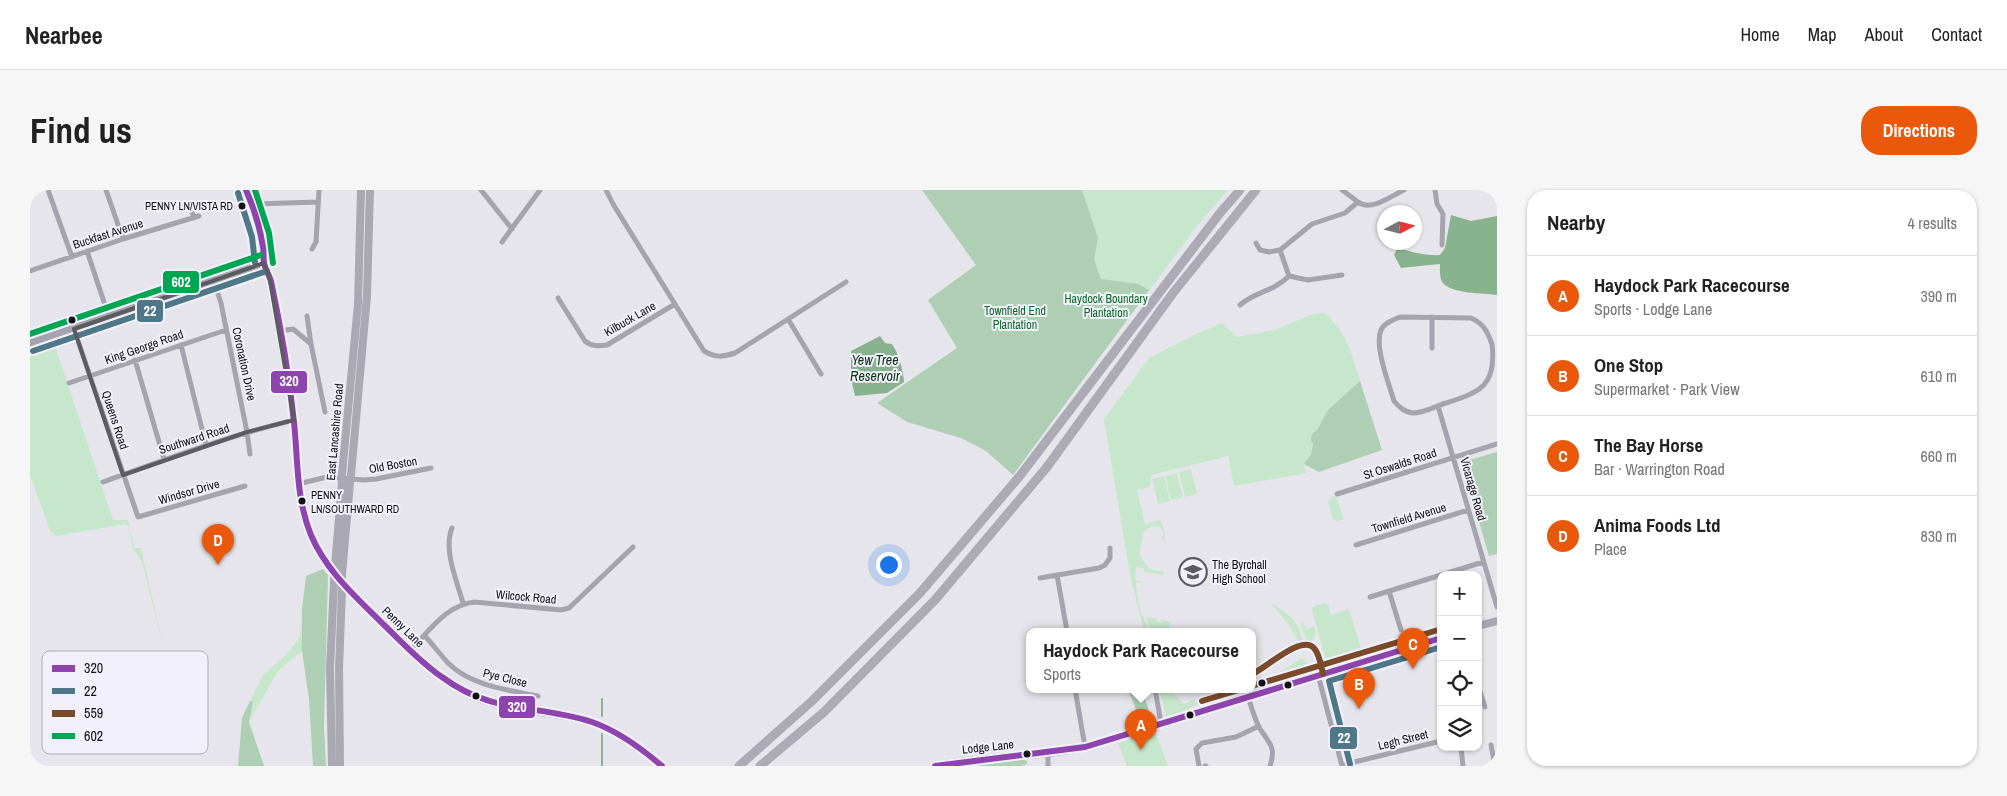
<!DOCTYPE html>
<html lang="en">
<head>
<meta charset="utf-8">
<style>
  body { margin:0; font-family:"Archivo Narrow",sans-serif; background:#f6f6f6; color:#222 }
  .controls { position:absolute; right:15px; bottom:15px; display:grid; overflow:hidden; border-radius:10px; box-shadow:0 1px 4px #0004 }
  .controls button { width:45px; height:45px; display:grid; place-items:center; padding:0; border:0; border-bottom:1px solid #e0e0e0; background:#fff; color:#222; font:25px sans-serif }
  .compass { position:absolute; left:1347px; top:15px; width:45px; height:45px; border-radius:50%; background:#fff; box-shadow:0 1px 4px #0004; rotate:83deg }
  .you { position:absolute; left:858px; top:374px; width:18px; height:18px; margin:-12px; border:4px solid #fff; border-radius:50%; background:#1a73e8; box-shadow:0 0 0 8px #1a73e833 }
  .badge { display:grid; place-items:center; width:32px; height:32px; border-radius:50%; background:#ea580c; color:#fff; font-size:16px; font-weight:700 }
  .pin { position:absolute; translate:-50% -41px; filter:drop-shadow(0 1px 2px #0008) }
  .pin::after { content:''; position:absolute; top:26px; width:18px; height:15px; background:inherit; clip-path:polygon(0 0,100% 0,50% 100%) }
  .popup { position:absolute; left:996px; top:438px; width:230px; height:65px; box-sizing:border-box; display:grid; place-content:center; border-radius:10px; background:#fff; filter:drop-shadow(0 1px 4px #0005); font-size:16px; white-space:nowrap; color:#767676 }
  .popup b { font-size:19px; color:#222 }
  .popup::after { content:''; position:absolute; left:50%; top:100%; margin-left:-10px; border:10px solid transparent; border-top-color:#fff }
  .list { margin:0; padding:0; list-style:none }
  h2 { display:flex; justify-content:space-between; align-items:center; height:65px; margin:0; padding:0 20px; font-size:21px }
  h2 small { font-size:16px; font-weight:400; color:#767676 }
  .list li { display:grid; grid-template-columns:32px 1fr auto; gap:15px; align-items:center; box-sizing:border-box; height:80px; padding:0 20px; border-top:1px solid #e0e0e0 }
  .list b { display:block; font-size:19px; white-space:nowrap }
  .list p { margin:0; font-size:16px; white-space:nowrap; color:#767676 }
  .list em { font-size:16px; font-style:normal; color:#767676 }
  .icon { flex:none; width:28px; height:28px; fill:none; stroke:currentColor; stroke-width:2; stroke-linecap:round; stroke-linejoin:round }
  .map { position:relative; flex:none; width:1467px; height:576px; overflow:hidden; border-radius:20px }
  header { display:flex; align-items:center; gap:30px; box-sizing:border-box; height:70px; padding:0 25px; background:#fff; border-bottom:1px solid #e0e0e0 }
  header strong { font-size:24px }
  nav { display:flex; gap:28px; margin-inline-start:auto; font-size:18px }
  .intro { display:flex; align-items:center; justify-content:space-between; box-sizing:border-box; height:120px; padding:0 30px }
  h1 { margin:0; font-size:35px }
  .button { padding:12px 22px; border-radius:20px; background:#ea580c; color:#fff; font-size:18px; font-weight:700 }
  main { display:flex; gap:30px; padding:0 30px }
  aside { flex:1; background:#fff; border-radius:20px; box-shadow:0 1px 4px #0004 }
  .map>svg:first-child { display:block }
</style>
</head>
<body>
<header>
<strong>Nearbee</strong>
<nav><a>Home</a><a>Map</a><a>About</a><a>Contact</a></nav>
</header>
<div class="intro"><h1>Find us</h1><a class="button">Directions</a></div>
<main>
<div class="map">
<svg width="1467" height="576" viewBox="0 0 1467 576">
  <rect width="100%" height="100%" fill="#e6e5eb"/>
  <path fill="#c7e7cc" d="M1032 0H1198L1167 36 1059 182Z
    M1295 123C1318 145 1321 162 1330 191L1298 220 1287 240 1282 244C1284 257 1281 264 1274 274L1276 283 1204 296 1198 266 1121 285 1120 297 1107 300 1115 334 1130 330C1132 336 1137 343 1134 351L1132 350 1133 341 1130 337 1121 336 1114 342 1109 364 1119 379 1134 382 1133 385 1114 382V378L1106 377 1105 390 1118 393 1106 392V397L1111 425 1113 426 1119 441H1114L1100 385 1074 229 1119 168 1162 146 1192 133 1207 147 1245 140 1283 124Z
    M24 153 83 330H98L104 358H111L135 464 112 372 102 357 99 337 96 334 26 346 20 341 0 285V162Z
    M1161 279 1167 304 1155 307 1149 282Z
    M1147 283 1153 307 1141 310 1135 286Z
    M1134 286 1140 311 1128 314 1122 289Z
    M1306 306 1314 329 1307 331 1303 329 1298 313 1301 307Z
    M1240 412C1259 424 1271 431 1273 457L1269 454 1261 438Z
    M1294 413 1298 414 1301 425 1319 419 1331 459 1327 461 1329 467 1300 473 1299 470 1296 471 1282 419 1285 416Z
    M272 419V461L248 481 219 532 223 512 220 511 233 485 257 464 270 447Z
    M1116 427 1128 429 1127 432 1132 433V430L1140 432 1138 441H1121Z
    M1273 431 1276 440 1284 436C1287 445 1285 448 1278 455L1270 432Z
    M1272 468 1279 476 1278 482 1234 495V492Z
    M1129 499H1139L1154 514 1164 509 1168 514 1154 521 1136 526Z
    M1125 541 1138 576H1097L1088 553Z"/>
  <path fill="#aecfb3" d="M892 0H1052L1068 48 1064 70 1071 89 1108 94 1119 100 983 285 956 261 931 248 877 232 847 213 927 158 898 110 946 75Z
    M1330 191 1352 260 1289 282 1274 274 1281 264 1283 254 1281 250 1282 244 1287 240 1298 220Z
    M1467 262V364L1459 366 1432 272Z
    M293 379 298 385 294 537 296 576H283L279 509 272 461V419L276 386Z
    M133 465 139 499 99 510 51 500 52 487 82 491 90 490Z
    M1098 499H1112L1121 527 1111 532Z
    M220 511 223 512 219 532 234 576H208L212 528Z
    M986 567 997 571V574L991 576H921Z"/>
  <path fill="#89b38f" d="M1421 25 1441 31 1467 26V105C1453 103 1422 104 1413 93 1409 88 1410 80 1410 74L1371 78 1364 65 1368 57C1378 62 1398 66 1410 65L1415 58Z
    M850 146 855 153 862 154C869 164 873 180 874 192L857 203 825 206 821 189V161Z"/>
  <g fill="none" stroke-linecap="round" stroke-linejoin="round">
    <path stroke="#89b38f" stroke-width="2" d="M572 509V526
      M572 544V576"/>
    <path stroke="#a5a4ae" stroke-width="5" d="M18 0 42 67
      M76 0 93 49
      M451 0 482 39
      M576 0 583 14 674 161C686 168 692 167 705 163L816 92
      M1312 0 1328 12
      M1405 0 1407 14 1413 24 1412 55
      M222 14 288 12
      M161 19 164 28
      M472 52 510 0
      M1226 53 1230 60 1239 62 1250 60 1282 34 1315 23 1328 12C1341 22 1361 6 1374 0
      M282 59 286 52 289 0
      M1250 60 1259 86
      M57 61 79 127
      M0 81 93 49 169 26
      M183 89 191 113 217 242 220 264
      M528 108 555 151C562 157 569 156 577 155L645 114
      M1210 115C1226 101 1243 102 1259 86L1278 90 1312 85
      M1370 127 1441 128C1454 134 1457 141 1462 154 1467 197 1449 202 1416 213 1406 216 1394 223 1383 223 1374 222 1369 217 1364 211 1359 194 1344 156 1351 140 1354 133 1363 130 1370 127Z
      M758 129 791 184
      M44 139 108 327 215 296
      M249 141 263 139 281 154 277 126
      M281 154 295 222
      M151 155 176 255
      M1402 158V127
      M105 170 134 269
      M39 193 196 140
      M1408 216 1467 417
      M73 292C136 269 198 246 264 230
      M268 294 297 287 334 290 346 289 401 278
      M1307 304 1467 254
      M422 338C413 360 427 391 433 413
      M1326 355 1438 320
      M1027 385 1037 441
      M1411 385 1453 372
      M1010 388 1069 378 1075 375 1080 368V358
      M1359 401 1371 440
      M1340 407 1411 385
      M395 446C403 455 410 464 418 473 441 496 478 500 508 506
      M1405 450 1411 465
      M380 460C399 442 416 415 444 412L531 420 539 418 603 357
      M1288 485 1312 576
      M1448 495 1455 517
      M1045 499 1055 557
      M1125 499 1131 533
      M1218 506C1221 516 1224 527 1229 537 1238 553 1247 555 1240 576
      M1461 555 1465 576
      M1431 557 1433 576
      M1312 575 1411 551
      M1018 576V563
      M1169 576 1166 559 1172 553 1206 547 1229 536
      M1175 576H1176"/>
    <path stroke="#a5a4ae" stroke-width="7" d="M0 153 234 73"/>
    <path stroke="#a8a6b0" stroke-width="8" d="M216 0C224 18 229 38 233 57 234 62 233 68 234 73 235 78 238 82 240 88 250 135 258 184 264 232 269 271 265 309 281 346 296 383 328 409 356 437 376 456 395 476 418 492 463 523 501 518 550 529 582 537 608 554 632 576
      M1448 436 1467 431
      M905 576C954 565 1006 568 1055 557L1411 448"/>
    <path stroke="#aaa8b2" stroke-width="8" d="M312 284 328 114 331 0
      M321 285 337 106 340 0
      M305 376 312 292
      M312 384 320 293
      M302 576 300 478 304 392
      M310 576 309 479 312 400"/>
    <path stroke="#acaab5" stroke-width="9" d="M709 576 782 511 890 403 989 287 1190 23 1210 0
      M730 576 794 522 905 410 1017 277 1143 103 1226 0"/>
    <path stroke="#aaa8b2" stroke-width="8" d="M312 292V284
      M320 293 321 285
      M304 392 305 376
      M312 400V384"/>
    <defs>
      <path id="bus-1" d="M216 0C224 18 230 38 233 57 234 62 233 68 234 73 235 79 239 85 241 91 251 138 259 185 264 232 268 270 266 309 281 345 296 381 326 407 353 434 372 452 390 472 412 487 463 525 507 514 562 532 588 541 611 558 632 576
        M905 576 1055 557 1411 448"/>
      <path id="bus-2" d="M208 3 222 47 225 73
        M3 161 237 81
        M1320 574 1299 491 1411 457"/>
      <path id="bus-3" d="M1222 484C1235 479 1271 444 1284 458 1290 465 1291 476 1293 484
        M1222 496 1408 440
        M1172 511 1212 499"/>
      <path id="bus-4" d="M225 0 239 43 243 73
        M0 144 231 65"/>
    </defs>
    <use href="#bus-1" stroke="#f2f1fb" stroke-width="10"/>
    <use href="#bus-2" stroke="#f2f1fb" stroke-width="10"/>
    <use href="#bus-3" stroke="#f2f1fb" stroke-width="10"/>
    <use href="#bus-4" stroke="#f2f1fb" stroke-width="10"/>
    <use href="#bus-1" stroke="#8e44ad" stroke-width="6"/>
    <use href="#bus-2" stroke="#4e7888" stroke-width="6"/>
    <use href="#bus-3" stroke="#7a4b2a" stroke-width="6"/>
    <use href="#bus-4" stroke="#00a651" stroke-width="6"/>
  </g>
  <path fill="none" stroke="#5c5b5f" stroke-width="4" stroke-linejoin="round" d="M234 73 239 85 264 230 217 242 93 285 44 139Z"/>
  <defs>
    <symbol id="school-ring" viewBox="-11 -11 22 22"><circle r="9.5" fill="#f2f1fb" stroke="#5c5b5f" stroke-width="1.5"/><path d="M0-5L7-2L0 1L-7-2ZM-4 1L0 2.5L4 1V4Q0 6-4 4Z" fill="#5c5b5f"/></symbol>
  </defs>
  <g fill-rule="evenodd">
    <use href="#school-ring" x="1147" y="366" width="32" height="32"/>
  </g>
  <g fill="#111114" stroke="#f2f1fb" stroke-width="2">
    <circle cx="212" cy="16" r="4.5"/>
    <circle cx="42" cy="130" r="4.5"/>
    <circle cx="272" cy="311" r="4.5"/>
    <circle cx="1232" cy="493" r="4.5"/>
    <circle cx="1258" cy="495" r="4.5"/>
    <circle cx="446" cy="506" r="4.5"/>
    <circle cx="1160" cy="525" r="4.5"/>
    <circle cx="997" cy="564" r="4.5"/>
  </g>
  <g text-anchor="middle" stroke-width="4" stroke-linejoin="round" paint-order="stroke">
    <g font-size="11" fill="#111114" stroke="#f2f1fb" text-anchor="end">
      <text x="203" y="20">PENNY LN/VISTA RD</text>
      <text x="281" y="309" text-anchor="start">PENNY<tspan x="281" dy="14">LN/SOUTHWARD RD</tspan></text>
    </g>
    <g font-size="12" fill="#111114" stroke="#f2f1fb">
      <text transform="translate(78 44) rotate(-18)" y="4">Buckfast Avenue</text>
      <text transform="translate(600 129) rotate(-30)" y="4">Kilbuck Lane</text>
      <text transform="translate(114 157) rotate(-19)" y="4">King George Road</text>
      <text transform="translate(214 174) rotate(78)" y="4">Coronation Drive</text>
      <text transform="translate(85 230) rotate(72)" y="4">Queens Road</text>
      <text transform="translate(305 242) rotate(-85)" y="4">East Lancashire Road</text>
      <text transform="translate(164 249) rotate(-18)" y="4">Southward Road</text>
      <text transform="translate(1370 274) rotate(-18)" y="4">St Oswalds Road</text>
      <text transform="translate(363 275) rotate(-10)" y="4">Old Boston</text>
      <text transform="translate(1443 299) rotate(74)" y="4">Vicarage Road</text>
      <text transform="translate(159 302) rotate(-16)" y="4">Windsor Drive</text>
      <text transform="translate(1379 328) rotate(-17)" y="4">Townfield Avenue</text>
      <text transform="translate(496 407) rotate(5)" y="4">Wilcock Road</text>
      <text transform="translate(373 437) rotate(44)" y="4">Penny Lane</text>
      <text transform="translate(475 488) rotate(14)" y="4">Pye Close</text>
      <text transform="translate(1373 550) rotate(-14)" y="4">Legh Street</text>
      <text transform="translate(958 557) rotate(-6)" y="4">Lodge Lane</text>
    </g>
    <g font-size="12" fill="#0b6a25" stroke="#f2f1fb">
      <text x="1076" y="113">Haydock Boundary<tspan x="1076" dy="14">Plantation</tspan></text>
      <text x="985" y="125">Townfield End<tspan x="985" dy="14">Plantation</tspan></text>
    </g>
    <g font-size="12" fill="#111114" stroke="#f2f1fb" text-anchor="start">
      <text x="1182" y="379">The Byrchall<tspan x="1182" dy="14">High School</tspan></text>
    </g>
    <g font-size="14" font-style="italic" fill="#063510" stroke="#f2f1fb">
      <text x="845" y="175">Yew Tree<tspan x="845" dy="16">Reservoir</tspan></text>
    </g>
  </g>
  <rect x="12" y="461" width="166" height="103" rx="8" fill="#f2f1fb" stroke="#aeaeb6" stroke-width="1"/>
  <rect x="22" y="475" width="23" height="7" fill="#8e44ad"/>
  <rect x="22" y="498" width="23" height="6" fill="#4e7888"/>
  <rect x="22" y="520" width="23" height="7" fill="#7a4b2a"/>
  <rect x="22" y="543" width="23" height="6" fill="#00a651"/>
  <g font-size="14" fill="#111114">
    <text x="54" y="483">320</text>
    <text x="54" y="506">22</text>
    <text x="54" y="528">559</text>
    <text x="54" y="551">602</text>
  </g>
  <g stroke="#f2f1fb" stroke-width="2">
    <rect x="132" y="80" width="38" height="24" rx="5" fill="#00a651"/>
    <rect x="106" y="109" width="28" height="24" rx="5" fill="#4e7888"/>
    <rect x="240" y="180" width="38" height="24" rx="5" fill="#8e44ad"/>
    <rect x="468" y="505" width="38" height="24" rx="5" fill="#8e44ad"/>
    <rect x="1299" y="536" width="29" height="24" rx="5" fill="#4e7888"/>
  </g>
  <g font-size="14" text-anchor="middle" font-weight="bold" fill="#fff">
    <text x="151" y="97">602</text>
    <text x="120" y="126">22</text>
    <text x="259" y="196">320</text>
    <text x="487" y="522">320</text>
    <text x="1314" y="553">22</text>
  </g>
</svg>
<div class="controls">
<button>+</button>
<button>−</button>
<button><svg class="icon" aria-label="locate" viewBox="0 0 24 24"><circle cx="12" cy="12" r="6"/><path d="M12 2v4M12 18v4M2 12h4M18 12h4"/></svg></button>
<button><svg class="icon" aria-label="layers" viewBox="0 0 24 24"><path d="M12 4l9 5-9 5-9-5zM3 14l9 5 9-5"/></svg></button>
</div>
<svg class="compass" viewBox="-18 -18 36 36"><path d="M0-13l5 13h-10z" fill="#e53935"/><path d="M0 13l5-13h-10z" fill="#767676"/></svg>
<div class="you"></div>
<div class="pin badge" style="left:1111px;top:560px">A</div>
<div class="popup"><b>Haydock Park Racecourse</b>Sports</div>
<div class="pin badge" style="left:1329px;top:519px">B</div>
<div class="pin badge" style="left:1383px;top:479px">C</div>
<div class="pin badge" style="left:188px;top:375px">D</div>
</div>
<aside>
<h2>Nearby<small>4 results</small></h2>
<ul class="list">
<li><span class="badge">A</span><div><b>Haydock Park Racecourse</b><p>Sports · Lodge Lane</p></div><em>390 m</em></li>
<li><span class="badge">B</span><div><b>One Stop</b><p>Supermarket · Park View</p></div><em>610 m</em></li>
<li><span class="badge">C</span><div><b>The Bay Horse</b><p>Bar · Warrington Road</p></div><em>660 m</em></li>
<li><span class="badge">D</span><div><b>Anima Foods Ltd</b><p>Place</p></div><em>830 m</em></li>
</ul>
</aside>
</main>
</body>
</html>
